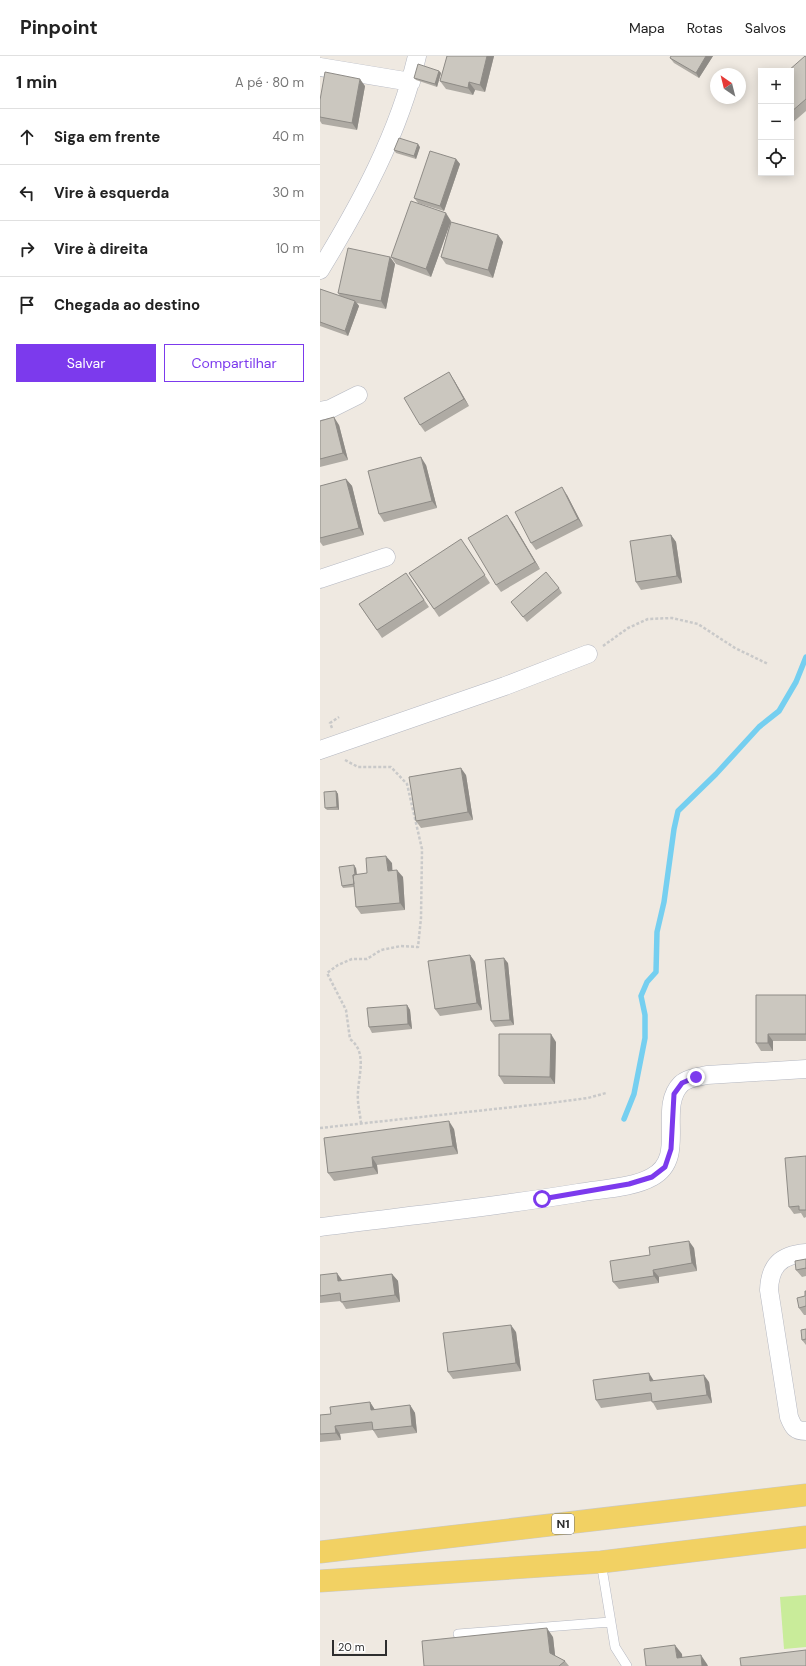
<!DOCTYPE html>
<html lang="pt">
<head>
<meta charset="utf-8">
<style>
  body { margin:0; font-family:"DM Sans",sans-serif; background:#f6f6f6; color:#222 }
  .controls { position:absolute; right:12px; top:12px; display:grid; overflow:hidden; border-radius:0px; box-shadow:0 2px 10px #0003 }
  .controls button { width:36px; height:36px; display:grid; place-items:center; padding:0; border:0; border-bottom:1px solid #e0e0e0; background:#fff; color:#222; font:20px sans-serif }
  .compass { position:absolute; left:390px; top:12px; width:36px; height:36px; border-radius:50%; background:#fff; box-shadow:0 2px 10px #0003; rotate:325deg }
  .scale { position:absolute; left:12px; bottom:10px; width:55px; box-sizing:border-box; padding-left:4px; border:2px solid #2e2e2e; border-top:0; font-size:11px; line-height:14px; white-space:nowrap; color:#2e2e2e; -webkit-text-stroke:3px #fff; paint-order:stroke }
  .stop { position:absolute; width:12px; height:12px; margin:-9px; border:3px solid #7c3aed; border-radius:50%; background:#fff }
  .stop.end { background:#7c3aed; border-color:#fff; box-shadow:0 1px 4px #0008 }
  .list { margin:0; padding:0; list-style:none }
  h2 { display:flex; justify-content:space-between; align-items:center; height:52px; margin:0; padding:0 16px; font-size:17px }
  h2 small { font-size:13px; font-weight:400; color:#767676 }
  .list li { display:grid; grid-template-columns:26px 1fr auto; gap:12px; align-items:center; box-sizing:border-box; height:56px; padding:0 16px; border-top:1px solid #e0e0e0 }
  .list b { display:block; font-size:15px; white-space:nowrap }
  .list em { font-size:13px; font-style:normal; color:#767676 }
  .actions { display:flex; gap:8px; padding:12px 16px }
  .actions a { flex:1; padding:9px 0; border:1px solid #7c3aed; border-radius:0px; text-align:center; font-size:14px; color:#7c3aed }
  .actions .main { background:#7c3aed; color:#fff }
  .icon { flex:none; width:22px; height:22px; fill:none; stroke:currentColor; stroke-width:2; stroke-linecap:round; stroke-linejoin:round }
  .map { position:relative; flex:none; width:486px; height:1610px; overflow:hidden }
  header { display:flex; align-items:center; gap:24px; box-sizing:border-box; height:56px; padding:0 20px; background:#fff; border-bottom:1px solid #e0e0e0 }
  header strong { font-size:19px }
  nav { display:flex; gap:22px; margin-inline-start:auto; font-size:14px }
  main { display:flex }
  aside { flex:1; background:#fff }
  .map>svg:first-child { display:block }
</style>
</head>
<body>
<header>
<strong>Pinpoint</strong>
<nav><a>Mapa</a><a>Rotas</a><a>Salvos</a></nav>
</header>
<main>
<aside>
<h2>1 min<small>A pé · 80 m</small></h2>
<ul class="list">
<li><svg class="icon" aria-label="ahead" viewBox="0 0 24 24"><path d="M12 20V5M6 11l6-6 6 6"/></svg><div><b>Siga em frente</b></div><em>40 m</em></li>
<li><svg class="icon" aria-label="left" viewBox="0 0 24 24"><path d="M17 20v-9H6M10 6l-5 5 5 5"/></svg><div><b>Vire à esquerda</b></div><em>30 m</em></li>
<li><svg class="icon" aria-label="right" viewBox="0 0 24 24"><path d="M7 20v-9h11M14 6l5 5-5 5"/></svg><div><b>Vire à direita</b></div><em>10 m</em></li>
<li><svg class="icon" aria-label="arrive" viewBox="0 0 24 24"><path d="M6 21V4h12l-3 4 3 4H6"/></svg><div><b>Chegada ao destino</b></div></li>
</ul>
<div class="actions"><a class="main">Salvar</a><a>Compartilhar</a></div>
</aside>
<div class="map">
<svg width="486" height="1610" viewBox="0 0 486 1610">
  <rect width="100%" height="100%" fill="#efe9e1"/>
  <path fill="#c9ec9a" d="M486 1539V1591L464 1593 460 1541Z"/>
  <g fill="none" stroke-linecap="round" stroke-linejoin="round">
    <path stroke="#75cff0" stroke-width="5.5" d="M304 1063 314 1038 325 982V959L321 940 327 926 336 916 337 876 344 846 354 773 358 755 396 718 439 671 459 655 476 626 486 601"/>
    <defs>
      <path id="service" d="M281 1506 295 1591 307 1610
        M138 1578 290 1566"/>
      <path id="minor" d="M0 11 91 26
        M0 214C41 147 79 77 97 0
        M0 355 10 353 38 339
        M0 523 66 501
        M0 694 185 630 268 598
        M0 1171C86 1160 173 1151 258 1137 280 1133 313 1132 332 1121 368 1102 337 1052 361 1028 367 1022 379 1021 387 1019L486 1013
        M486 1197C461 1199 450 1209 449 1234L469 1361C473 1371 475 1375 486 1375"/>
      <path id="primary" d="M0 1496 486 1439
        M0 1525 281 1506 486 1481"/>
    </defs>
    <use href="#service" stroke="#b4b7c1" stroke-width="10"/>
    <use href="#minor" stroke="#b4b7c1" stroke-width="19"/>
    <use href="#primary" stroke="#c9c9c9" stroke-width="23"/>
    <path stroke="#c9c9c9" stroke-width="2.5" stroke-dasharray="3 2" stroke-linecap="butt" d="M283 590 308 572 328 563 352 562 378 568 415 592 448 608
      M12 672 10 667 19 661
      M25 704 38 711H71L87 728 102 793 101 862 98 891 81 890 61 894 47 903H32L18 909 7 917 26 954 30 983C47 996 39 1017 38 1036 37 1046 40 1057 41 1067
      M0 1072 230 1047 268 1042 286 1037"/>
    <use href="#service" stroke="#fff" stroke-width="9"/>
    <use href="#minor" stroke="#fff" stroke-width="18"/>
    <use href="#primary" stroke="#f2d163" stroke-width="22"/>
  </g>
  <path fill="#afaba4" d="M127 0H174L165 36 155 34 153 39 126 33 120 25Z
    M351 0H393L379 22 354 7 350 2Z
    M486 0V55L471 68V15Z
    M119 15 121 17 117 31 96 24 94 22Z
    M45 30 37 74 2 68 0 65V44Z
    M100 91 96 103 76 97 74 94Z
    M136 103 140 108 124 155 98 147 94 142Z
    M131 165V166L178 179 183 186 173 222 126 208 121 201 130 167 111 221 76 208 71 201Z
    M70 201 75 208 66 253 37 247 39 250 28 280 0 270V233L20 240 18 237Z
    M134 324 149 350 105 376 100 369Z
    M0 365 19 369 28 404 0 411Z
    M106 409 117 452 64 466 59 458Z
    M26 423 32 430 44 479 3 490 0 486V430Z
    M247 439 263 470 216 494 211 487Z
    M192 466 220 513 181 536 176 529Z
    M351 479 356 486 362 527 321 534 316 526Z
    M146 490 170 527 119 561 89 517Z
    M91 524 109 551 62 582 39 548Z
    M239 532 242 537 207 566 191 546Z
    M146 719 153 764 101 772 96 765Z
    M16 735 18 738 19 754H7L5 752Z
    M72 807V815L83 821 85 854 41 858 36 851 34 831 23 832 22 830 36 812 37 819 47 817Z
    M150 899 155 906 162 954 120 960 115 953Z
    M188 907 194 969 175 971 171 965Z
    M486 939V985H453V995H441L436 987Z
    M87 949 90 954 92 973 52 977 49 971Z
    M236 986 235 1028H184L179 1020Z
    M134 1073 138 1098 57 1109 58 1118 14 1125 8 1117 4 1082Z
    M486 1100V1161L484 1162 481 1157 474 1158 469 1151Z
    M374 1192 377 1215 339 1221V1227L299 1233 293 1226Z
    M486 1203V1220L482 1221 476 1214Z
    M72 1218 78 1225 80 1246 26 1253 21 1245 0 1247V1219L22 1225Z
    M486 1235V1259H484L479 1252 485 1240Z
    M486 1273V1289L482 1284Z
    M196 1276 201 1315 133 1323 128 1316Z
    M334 1325 389 1326 392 1347 337 1354 332 1345 281 1352 276 1344Z
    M50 1346 55 1354 90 1349 95 1357 97 1377 58 1382 53 1374 20 1378 21 1384 0 1386V1359L11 1358Z
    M233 1581 235 1600 245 1605 249 1610H104Z"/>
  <path fill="#8e8b86" d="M167 0H174L165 36 160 29Z
    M386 0H393L379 22 376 17Z
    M119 15 121 17 117 31 115 28Z
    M40 23 45 30 37 74 32 67Z
    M149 26 155 34 153 39 148 32Z
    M98 88 100 91 96 103 94 100Z
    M136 103 140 108 124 155 120 150Z
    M126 157 131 165 111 221 106 213Z
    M178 179 183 186 173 222 168 214Z
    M70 201 75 208 66 253 61 245Z
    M35 245 39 250 28 280 25 275Z
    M129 316 134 324 149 350 144 343Z
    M14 361 19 369 28 404 23 397Z
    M101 401 106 409 117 452 112 445Z
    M26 423 32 430 44 479 39 472Z
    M242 431 247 439 263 470 258 463Z
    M187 459 192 466 220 513 215 506Z
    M351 479 356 486 362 527 357 520Z
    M141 712 146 719 153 764 148 756Z
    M16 735 18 738 19 754 17 751Z
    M66 800 72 807 73 822 68 815Z
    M34 809 36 812 38 830 36 827Z
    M77 814 83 821 85 854 80 847Z
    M150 899 155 906 162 954 157 947Z
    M184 902 188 907 194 969 190 964Z
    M87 949 90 954 92 973 88 968Z
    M231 978 236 986 235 1028 230 1021Z
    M448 978 453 985V995L448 987Z
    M129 1065 134 1073 138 1098 133 1090Z
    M52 1101 57 1109 58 1118 53 1111Z
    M369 1185 374 1192 377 1215 372 1207Z
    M333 1214 339 1221V1227L334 1220Z
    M17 1217 22 1224 23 1233 18 1225Z
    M72 1218 78 1225 80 1246 75 1239Z
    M191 1269 196 1276 201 1315 196 1307Z
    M329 1317 334 1325 335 1333 330 1325Z
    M384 1319 389 1326 392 1347 387 1339Z
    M50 1346 55 1354H51Z
    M90 1349 95 1357 97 1377 92 1370Z
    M15 1370 20 1378 21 1384 16 1377Z
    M227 1572 233 1581 236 1607 230 1597Z
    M355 1589 362 1598 363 1610 357 1602Z
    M381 1599 387 1608 388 1610H382Z"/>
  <path fill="#cbc7bf" stroke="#8e8b86" d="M127 0H167L160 29 149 26 148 32 120 25Z
    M351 0H386L376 17 350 2Z
    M485 0H486V43L471 56V15H468Z
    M98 8 119 15 115 28 94 22Z
    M5 16 40 23 32 67 0 61V44Z
    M79 82 98 88 94 100 74 94Z
    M110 95 136 103 120 150 94 142Z
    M91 145 126 157 106 213 71 201Z
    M131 166 178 179 168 214 121 201Z
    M28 192 70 201 61 245 18 237Z
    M0 233 35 245 25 275 0 266Z
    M129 316 144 343 100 369 84 342Z
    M14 361 23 397 0 403V365Z
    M101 401 112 445 59 458 48 415Z
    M26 423 39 472 0 482V430Z
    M242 431 258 463 211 487 195 456Z
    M187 459 215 506 176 529 148 482Z
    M351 479 357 520 316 526 310 485Z
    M141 483 165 519 114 553 89 517Z
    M226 516 239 532 203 561 191 546Z
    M86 517 104 544 57 574 39 548Z
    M141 712 148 756 96 765 89 721Z
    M16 735 17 751 5 752 4 736Z
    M66 800 68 815 77 814 80 847 36 851 33 819 47 817 46 802Z
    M34 809 35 819H33L34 828 22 830 19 811Z
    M150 899 157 947 115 953 108 905Z
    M184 902 190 964 171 965 165 904Z
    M436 939H486V978H448V987H436Z
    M87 949 88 968 49 971 47 952Z
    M179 978H231L230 1021 179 1020Z
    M129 1065 133 1090 52 1101 53 1111 8 1117 4 1082Z
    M486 1100V1154H479V1150L469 1151 465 1102Z
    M369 1185 372 1207 333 1214 334 1220 293 1226 290 1205 330 1199 329 1191Z
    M486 1203V1213V1212L476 1214 475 1205Z
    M17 1217 18 1225 72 1218 75 1239 21 1246 20 1237 0 1240V1219Z
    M485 1235H486V1250L479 1252 477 1242 485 1240Z
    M191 1269 196 1307 128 1316 123 1277Z
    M486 1273V1283L482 1284 481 1274Z
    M329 1317 330 1325 384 1319 387 1339 332 1346 331 1337 276 1344 273 1324Z
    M50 1346 51 1354 90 1349 92 1370 53 1374 52 1366 15 1370 16 1377 0 1378V1359L11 1358 10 1351Z
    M227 1572 230 1597 245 1605 239 1610H104L102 1585Z
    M355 1589 357 1602 381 1599 382 1610H326L324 1593Z
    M486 1594V1610H421L420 1602Z"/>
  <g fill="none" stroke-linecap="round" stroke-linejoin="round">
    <path stroke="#7c3aed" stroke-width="5" d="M222 1143 309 1128 332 1121 345 1111 351 1093 354 1038 362 1027 376 1021"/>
  </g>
  <g text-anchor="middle" stroke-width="3.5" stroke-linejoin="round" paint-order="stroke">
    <rect fill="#fff" stroke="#6d6d6d" stroke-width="1" x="232" y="1458" width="22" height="20" rx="3"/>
    <g font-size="12" font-weight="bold" fill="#2e2e2e">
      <text x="243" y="1472">N1</text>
    </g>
  </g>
</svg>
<div class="controls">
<button>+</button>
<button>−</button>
<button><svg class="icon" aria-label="locate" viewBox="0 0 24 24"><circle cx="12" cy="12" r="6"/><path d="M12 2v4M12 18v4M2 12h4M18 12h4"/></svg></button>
</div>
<svg class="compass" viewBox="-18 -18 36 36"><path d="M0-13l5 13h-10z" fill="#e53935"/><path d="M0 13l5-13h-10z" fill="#767676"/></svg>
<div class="scale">20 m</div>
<div class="stop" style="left:222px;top:1143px"></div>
<div class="stop end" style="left:376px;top:1021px"></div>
</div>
</main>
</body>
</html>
